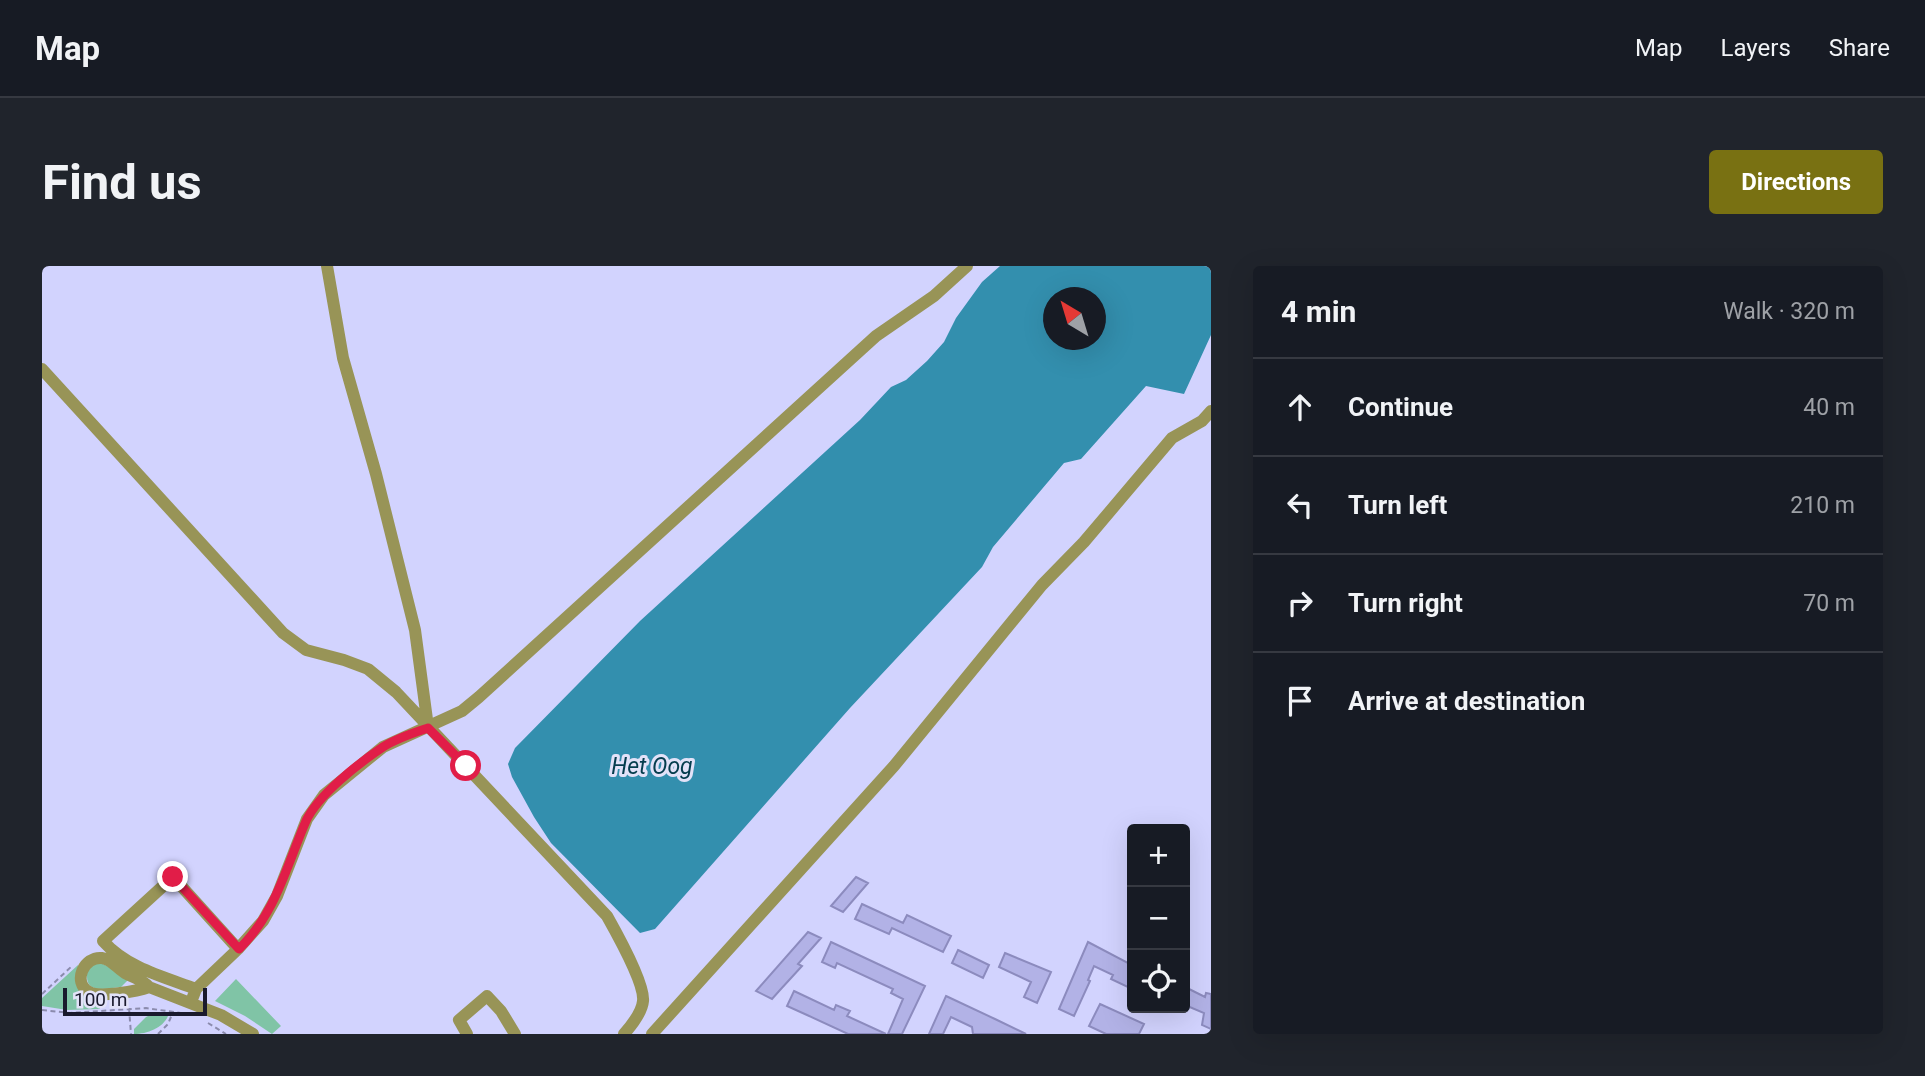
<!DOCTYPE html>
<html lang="en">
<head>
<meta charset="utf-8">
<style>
  body { margin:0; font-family:Roboto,sans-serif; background:#20242c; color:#f1f3f6 }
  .controls { position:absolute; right:21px; bottom:21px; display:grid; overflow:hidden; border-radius:7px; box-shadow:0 7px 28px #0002 }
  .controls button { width:63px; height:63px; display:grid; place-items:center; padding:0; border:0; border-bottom:2px solid #363941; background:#171b24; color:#f1f3f6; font:35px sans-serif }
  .compass { position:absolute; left:1001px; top:21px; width:63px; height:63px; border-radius:50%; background:#171b24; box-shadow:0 7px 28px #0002; rotate:322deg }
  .scale { position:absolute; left:21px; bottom:18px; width:144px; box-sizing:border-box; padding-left:7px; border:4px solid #1a1a2d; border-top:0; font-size:19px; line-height:24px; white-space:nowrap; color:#1a1a2d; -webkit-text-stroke:5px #e2e2f8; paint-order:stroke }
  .stop { position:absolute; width:21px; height:21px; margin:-16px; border:5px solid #e11d48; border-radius:50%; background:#fff }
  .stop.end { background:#e11d48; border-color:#fff; box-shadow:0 2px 7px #0008 }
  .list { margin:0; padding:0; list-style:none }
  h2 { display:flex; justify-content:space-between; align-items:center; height:91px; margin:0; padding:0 28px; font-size:30px }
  h2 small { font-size:23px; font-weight:400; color:#9ea1a6 }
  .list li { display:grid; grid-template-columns:46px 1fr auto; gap:21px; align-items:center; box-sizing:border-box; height:98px; padding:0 28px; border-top:2px solid #363941 }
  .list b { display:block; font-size:26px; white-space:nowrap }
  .list em { font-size:23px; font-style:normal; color:#9ea1a6 }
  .icon { flex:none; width:38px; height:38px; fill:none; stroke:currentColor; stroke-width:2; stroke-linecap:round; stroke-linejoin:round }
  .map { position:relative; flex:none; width:1169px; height:768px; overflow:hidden; border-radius:7px }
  header { display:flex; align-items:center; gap:42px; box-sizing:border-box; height:98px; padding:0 35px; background:#171b24; border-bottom:2px solid #363941 }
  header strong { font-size:33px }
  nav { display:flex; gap:38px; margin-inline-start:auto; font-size:24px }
  .intro { display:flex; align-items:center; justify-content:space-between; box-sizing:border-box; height:168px; padding:0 42px }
  h1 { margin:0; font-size:49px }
  .button { padding:18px 32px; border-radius:7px; background:#797112; color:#fff; font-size:24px; font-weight:700 }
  main { display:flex; gap:42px; padding:0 42px }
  aside { flex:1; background:#171b24; border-radius:7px; box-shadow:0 7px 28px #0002 }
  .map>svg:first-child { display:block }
</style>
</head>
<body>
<header>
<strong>Map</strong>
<nav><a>Map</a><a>Layers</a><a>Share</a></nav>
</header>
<div class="intro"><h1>Find us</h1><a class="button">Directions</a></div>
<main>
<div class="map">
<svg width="1169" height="768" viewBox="0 0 1169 768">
  <rect width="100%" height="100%" fill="#d2d3fe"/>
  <path fill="#80c4a6" d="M57 696 88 712 79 721C61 723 40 729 46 702Z
    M36 699 38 725 45 733 58 736V743L25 744 0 740V732Z
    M194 713 239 760 230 768 203 750 173 735Z
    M110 748 126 750C121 762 105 768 92 768V763L104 751Z"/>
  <path fill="#338fae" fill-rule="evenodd" d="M958 0H1169V69L1142 128 1104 120 1039 193 1022 197 951 281 940 301 808 442 613 663 598 667 509 577 492 551 470 511 466 498 473 482 598 355 818 154 849 121 864 114 885 95 902 76 914 52 940 16ZM1012 32H1054V74H1012Z"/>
  <path fill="#b2b2e6" stroke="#8c8bbe" stroke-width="2" d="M814 611 826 617 801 646 789 640Z
    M820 638 861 657 865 649 909 670 901 686 850 662 847 668 813 653Z
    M766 666 779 672 756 698 760 700 738 724 730 733 714 725Z
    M789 676 883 720 860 768H846L861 733 849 727 851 723 795 697 793 702 780 696Z
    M1046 676 1090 699V723L1069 713 1071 709 1052 700 1046 714 1048 715 1032 750 1017 743Z
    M916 684 947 699 941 712 910 697Z
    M963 687 1009 706 995 737 982 731 989 716 957 701Z
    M1143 721 1163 731 1164 727 1169 728V763L1160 759 1162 747 1143 739Z
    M752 725 792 744 794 739 808 745 805 750 844 768H806L765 749 745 740Z
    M904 730 953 753 984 768H931L930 761 909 751 901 768H887Z
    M1058 738 1102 758 1097 768H1064L1047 760Z"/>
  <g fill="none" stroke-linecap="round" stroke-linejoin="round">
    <path stroke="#8b8bad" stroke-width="2" stroke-dasharray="5 3.5" stroke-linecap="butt" d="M0 728 30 700
      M87 742 89 768
      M0 744 28 747 104 742 145 748
      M166 757 184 768
      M116 768 126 758 131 746"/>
    <path stroke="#989457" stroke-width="12" d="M285 0 301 92 334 208 373 364 386 461
      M0 103 241 367 264 384 302 394 326 403 354 426 565 650C574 666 603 718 601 735 600 747 589 760 582 768
      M196 683 221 655 235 630 265 553 282 529 341 481 420 445 437 431 834 70 892 30 925 0
      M107 721C96 725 57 732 47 726 30 716 42 690 60 692 69 693 76 703 83 707 92 712 100 713 107 721L179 749 211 768
      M149 736 154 723 196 683 131 611 61 675C85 702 122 711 154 723
      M425 768 417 754 445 730 459 745 473 768
      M610 768 852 500 1000 319 1042 276 1130 172 1160 155 1169 145"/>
  </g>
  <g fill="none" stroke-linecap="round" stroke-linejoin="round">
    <path stroke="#e11d48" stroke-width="9" d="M131 611 197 683C234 647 244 601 264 555 276 529 317 497 341 481 355 472 371 467 386 462L424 500"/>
  </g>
  <g text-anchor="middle" stroke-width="6" stroke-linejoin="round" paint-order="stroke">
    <g font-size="23" font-style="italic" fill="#053d4e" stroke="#e2e2f8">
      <text x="610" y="508">Het Oog</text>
    </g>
  </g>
</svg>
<div class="controls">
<button>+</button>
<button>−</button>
<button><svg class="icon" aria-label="locate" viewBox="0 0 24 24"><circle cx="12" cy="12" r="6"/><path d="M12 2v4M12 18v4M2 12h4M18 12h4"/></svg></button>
</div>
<svg class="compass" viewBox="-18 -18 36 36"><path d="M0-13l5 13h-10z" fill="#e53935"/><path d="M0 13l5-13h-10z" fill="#9ea1a6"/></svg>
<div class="scale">100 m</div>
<div class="stop" style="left:424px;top:500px"></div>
<div class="stop end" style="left:131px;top:611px"></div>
</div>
<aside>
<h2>4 min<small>Walk · 320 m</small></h2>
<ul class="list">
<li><svg class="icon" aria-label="ahead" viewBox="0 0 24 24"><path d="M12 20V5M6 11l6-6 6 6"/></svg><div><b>Continue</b></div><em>40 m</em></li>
<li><svg class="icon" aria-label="left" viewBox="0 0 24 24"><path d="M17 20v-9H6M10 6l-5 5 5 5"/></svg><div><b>Turn left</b></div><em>210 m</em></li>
<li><svg class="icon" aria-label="right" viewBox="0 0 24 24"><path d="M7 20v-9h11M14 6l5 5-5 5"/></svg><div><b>Turn right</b></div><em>70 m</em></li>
<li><svg class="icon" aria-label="arrive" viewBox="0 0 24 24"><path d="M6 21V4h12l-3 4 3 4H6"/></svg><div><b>Arrive at destination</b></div></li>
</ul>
</aside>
</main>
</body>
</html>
